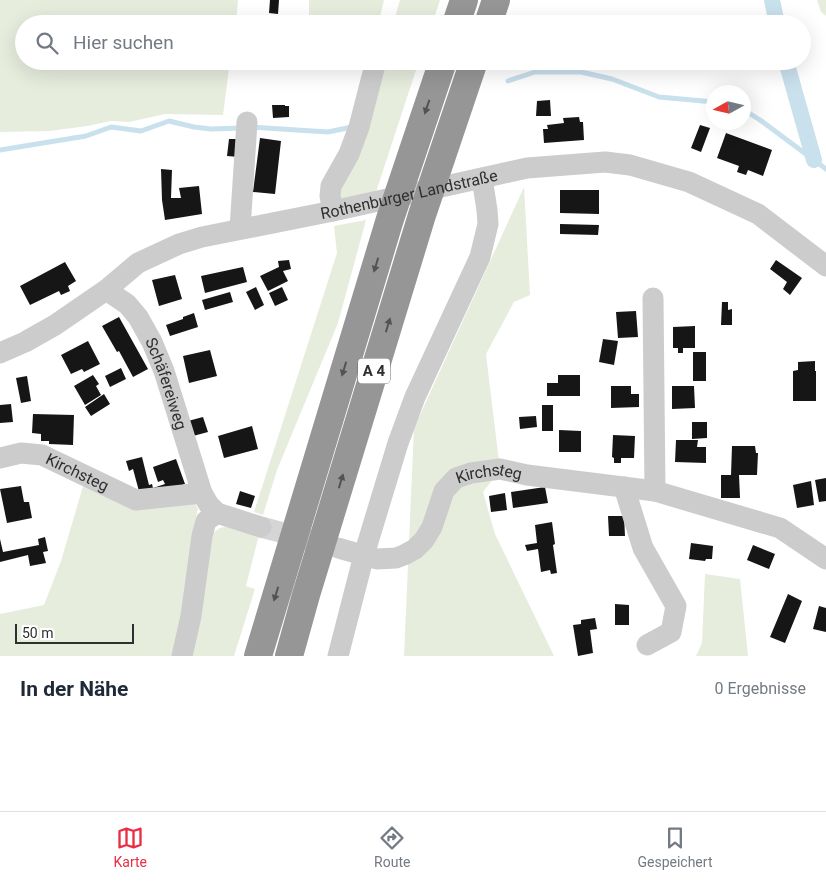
<!DOCTYPE html>
<html lang="de">
<head>
<meta charset="utf-8">
<style>
  body { margin:0; font-family:Roboto,sans-serif; background:#f6f6f7; color:#1f2937 }
  .compass { position:absolute; left:706px; top:85px; width:45px; height:45px; border-radius:50%; background:#fff; box-shadow:0 5px 20px #0002; rotate:262deg }
  .scale { position:absolute; left:15px; bottom:12px; width:119px; box-sizing:border-box; padding-left:5px; border:2px solid #2f2f2f; border-top:0; font-size:14px; line-height:18px; white-space:nowrap; color:#2f2f2f; -webkit-text-stroke:4px #fff; paint-order:stroke }
  .list { margin:0; padding:0; list-style:none }
  h2 { display:flex; justify-content:space-between; align-items:center; height:65px; margin:0; padding:0 20px; font-size:21px }
  h2 small { font-size:16px; font-weight:400; color:#747a83 }
  .icon { flex:none; width:28px; height:28px; fill:none; stroke:currentColor; stroke-width:2; stroke-linecap:round; stroke-linejoin:round }
  .map { position:relative; flex:none; width:826px; height:656px; overflow:hidden }
  .search { position:absolute; background:#fff; box-shadow:0 5px 20px #0002; left:15px; right:15px; top:15px; height:55px; display:flex; align-items:center; gap:12px; box-sizing:border-box; padding:0 18px; border-radius:28px; color:#747a83; font-size:19px }
  .sheet { height:155px; background:#fff }
  nav { display:flex; justify-content:space-around; align-items:center; box-sizing:border-box; height:70px; border-top:1px solid #e0e1e3; background:#fff; font-size:14px; color:#747a83 }
  nav a { display:grid; justify-items:center; gap:2px }
  nav .on { color:#eb2d43 }
  .map>svg:first-child { display:block }
</style>
</head>
<body>
<div class="map">
<svg width="826" height="656" viewBox="0 0 826 656">
  <rect width="100%" height="100%" fill="#fff"/>
  <path fill="#e6eddd" d="M0 0H238L236 24H24V61H230L223 115 165 114 129 122 111 121 87 126 50 131 0 132Z
    M309 0H384L380 17 371 24H326L309 22Z
    M400 0H440L432 24H393Z
    M817 0H826V16L821 12Z
    M383 61H419L375 195 338 202 334 194Z
    M524 187 530 295 514 302 486 354 500 470 483 492 495 534 554 656H404L414 428Z
    M366 220 338 323 277 470 263 515 254 512 337 253 334 226Z
    M86 476 136 500 194 501 198 509C191 534 192 558 188 583 185 608 179 632 172 656H0V614L44 605 61 561Z
    M232 525 259 535 246 586 255 589 234 656H187L211 534 220 528Z
    M705 574 740 579 748 656H696L702 643Z"/>
  <g fill="none" stroke-linecap="round" stroke-linejoin="round">
    <path stroke="#c9e0ed" stroke-width="5" d="M508 81 535 72H581L612 79 659 97 714 102
      M744 110 760 120 826 169
      M252 127 328 132 352 127
      M0 150 86 136 111 127 141 131 169 121 194 127 211 129 241 128"/>
    <path stroke="#c9e0ed" stroke-width="16" d="M772 0 777 24
      M786 61 814 160"/>
  </g>
  <path fill="#161616" d="M270 0H279L278 14 269 13Z
    M550 100 551 116H536L537 101Z
    M272 105H285V106H289V117L273 118Z
    M579 117 580 122H583L584 140 544 143 543 129H548L547 125 564 123 563 118Z
    M700 125 710 128 701 152 691 148Z
    M726 133 772 150 763 176 748 170 746 175 737 172 739 166 717 158Z
    M260 138 281 141 275 194 253 192Z
    M229 139H241L239 157 227 156Z
    M161 169 172 170 171 198H181L179 188 199 186 202 214 165 220 162 200Z
    M560 190H599V214L560 213Z
    M560 224 599 225 598 235 560 234Z
    M289 260 291 269 283 271 288 281 268 291 260 276 279 267 278 261Z
    M776 260 802 278 790 295 783 289 787 282 770 269Z
    M65 262 76 281 68 286 70 291 61 295 59 291 30 305 20 286Z
    M243 267 247 282 205 293 201 276Z
    M175 275 182 299 159 306 152 280Z
    M256 287 264 305 255 310 246 292Z
    M282 287 288 300 275 306 269 293Z
    M230 292 233 302 205 310 202 300Z
    M722 302H728V310L732 309V325H721Z
    M636 311 638 337 618 338 616 312Z
    M194 313 198 327 170 336 166 325 183 319V317Z
    M119 317 148 369 133 377 119 351 117 352 102 326Z
    M695 326V348H683V353H678V348H673V327Z
    M603 339 618 341 614 365 599 362Z
    M88 341 100 364 84 372 82 369 71 374 61 355Z
    M210 350 217 376 189 383 183 356Z
    M693 352H706V381H693Z
    M815 361V371H816V401H793V371L798 370V362Z
    M121 368 126 379 110 387 105 376Z
    M93 375 99 384 96 386 101 395 85 405 74 386Z
    M558 375H580V396H547V383H558Z
    M27 376 31 401 21 403 16 378Z
    M611 386H631V394H639V407L611 408Z
    M672 386H694L695 408 672 409Z
    M104 394 110 404 91 416 85 407Z
    M11 404 13 422 0 423V405Z
    M542 405H553V431H542Z
    M33 414 74 415 73 445 49 444V441H41V434L32 433Z
    M536 416 537 427 520 429 519 417Z
    M203 417 208 432 193 436 188 421Z
    M692 422H707V438L692 439Z
    M252 426 258 449 224 458 218 436Z
    M559 430 581 431V452H559Z
    M613 435 635 436 634 458H621V463H614V458L612 457Z
    M676 440H698L697 447H706V463L675 462Z
    M732 446H755L756 453H758L757 475H739L740 498H721V475H731Z
    M142 457 149 485 152 484 153 488 165 484 163 480 158 482 153 467 176 459 185 484 161 492 140 495 133 469 129 471 126 461Z
    M826 478V501L819 502 815 480Z
    M811 481 814 505 797 508 793 485Z
    M21 486 24 502H29L32 518 7 523 0 489Z
    M545 487 548 503 513 508 511 492Z
    M240 491 255 496 251 508 236 504Z
    M505 493 507 510 491 512 489 496Z
    M608 516H624L625 536H609Z
    M552 522 555 544 553 545 557 573 551 574 550 570 541 572 538 549 527 551 525 545 537 543 535 525Z
    M45 537 48 551 43 552 46 563 30 566 28 555 0 562V539L3 552 39 545 38 539Z
    M691 543 713 546 712 559H706L705 561 689 559Z
    M753 545 775 554 769 569 747 560Z
    M788 594 802 601 785 643 770 637Z
    M615 604 629 605V625H615Z
    M819 606 826 608V632L813 629Z
    M595 618 597 629 590 630 593 653 578 656 573 625 581 624V620Z"/>
  <g fill="none" stroke-linecap="round" stroke-linejoin="round">
    <path stroke="#d5d5d5" stroke-width="21" stroke-dasharray="21 11" stroke-linecap="butt" d="M261 527 309 540"/>
    <g stroke="#ccc" stroke-width="21">
      <path d="M333 211 330 196 331 186 349 154 359 127 376 61"/>
      <path d="M240 229 247 122"/>
      <path id="s1" d="M106 290 127 304 138 317 152 342 164 371 202 493 209 505 217 513 261 527"/>
      <path d="M653 298 655 491"/>
      <path id="s2" d="M0 353 25 342 55 325 106 290 138 263 179 244 202 237 333 211 527 168 605 162 630 165 689 182 758 214 826 266"/>
      <path id="s3" d="M0 458 21 453 42 455 136 500 202 493"/>
      <path d="M624 487 643 548 676 606 671 632 647 645"/>
      <path id="s4" d="M338 548 377 559 396 558 404 555 415 549 424 540 432 527 444 491 456 478 471 473 500 469 527 475 655 491 780 528 826 559"/>
      <path d="M182 656 191 616 202 536 206 521 217 513"/>
      <path d="M338 656 364 555 398 443 415 397 480 257 488 224 487 210 482 178"/>
    </g>
    <path stroke="#969696" stroke-width="28" d="M456 24 464 0
      M488 24 496 0
      M258 656 390 219 443 61
      M289 656 306 595 422 215 474 61"/>
  </g>
  <defs><path id="oneway-solid" d="M-6-.8H1V-3.2L6.5 0L1 3.2V.8H-6Z" transform="scale(1.25)"/></defs>
  <g fill="#535353">
    <use href="#oneway-solid" transform="translate(427 107) rotate(109)"/>
    <use href="#oneway-solid" transform="translate(376 265) rotate(107)"/>
    <use href="#oneway-solid" transform="translate(388 325) rotate(-73)"/>
    <use href="#oneway-solid" transform="translate(344 369) rotate(107)"/>
    <use href="#oneway-solid" transform="translate(341 481) rotate(-73)"/>
    <use href="#oneway-solid" transform="translate(276 594) rotate(107)"/>
  </g>
  <g text-anchor="middle" stroke-width="5" stroke-linejoin="round" paint-order="stroke">
    <rect fill="#fff" stroke="#6d6d6d" stroke-width="1" x="358" y="358.5" width="32" height="25" rx="4"/>
    <g font-size="15" font-weight="bold" fill="#2f2f2f">
      <text x="374" y="376">A 4</text>
    </g>
    <g font-size="16" fill="#2f2f2f" stroke="#fff">
      <text dy="6" stroke="none"><textPath href="#s2" startOffset="446">Rothenburger Landstraße</textPath></text>
      <text dy="6" stroke="none"><textPath href="#s1" startOffset="115">Schäfereiweg</textPath></text>
      <text dy="6" stroke="none"><textPath href="#s3" startOffset="82">Kirchsteg</textPath></text>
      <text dy="6" stroke="none"><textPath href="#s4" startOffset="198">Kirchsteg</textPath></text>
    </g>
  </g>
</svg>
<svg class="compass" viewBox="-18 -18 36 36"><path d="M0-13l5 13h-10z" fill="#e53935"/><path d="M0 13l5-13h-10z" fill="#747a83"/></svg>
<div class="scale">50 m</div>
<div class="search"><svg class="icon" aria-label="search" viewBox="0 0 24 24"><circle cx="10" cy="10" r="6"/><path d="M15 15l6 6"/></svg>Hier suchen</div>
</div>
<section class="sheet">
<h2>In der Nähe<small>0 Ergebnisse</small></h2>
<ul class="list">
</ul>
</section>
<nav>
<a class="on"><svg class="icon" aria-label="map" viewBox="0 0 24 24"><path d="M3 6l6-2 6 2 6-2v14l-6 2-6-2-6 2zM9 4v14M15 6v14"/></svg>Karte</a>
<a><svg class="icon" aria-label="directions" viewBox="0 0 24 24"><path d="M12 3l9 9-9 9-9-9zM9 14v-3h6M13 9l2 2-2 2"/></svg>Route</a>
<a><svg class="icon" aria-label="saved" viewBox="0 0 24 24"><path d="M7 4h10v16l-5-4-5 4z"/></svg>Gespeichert</a>
</nav>
</body>
</html>
